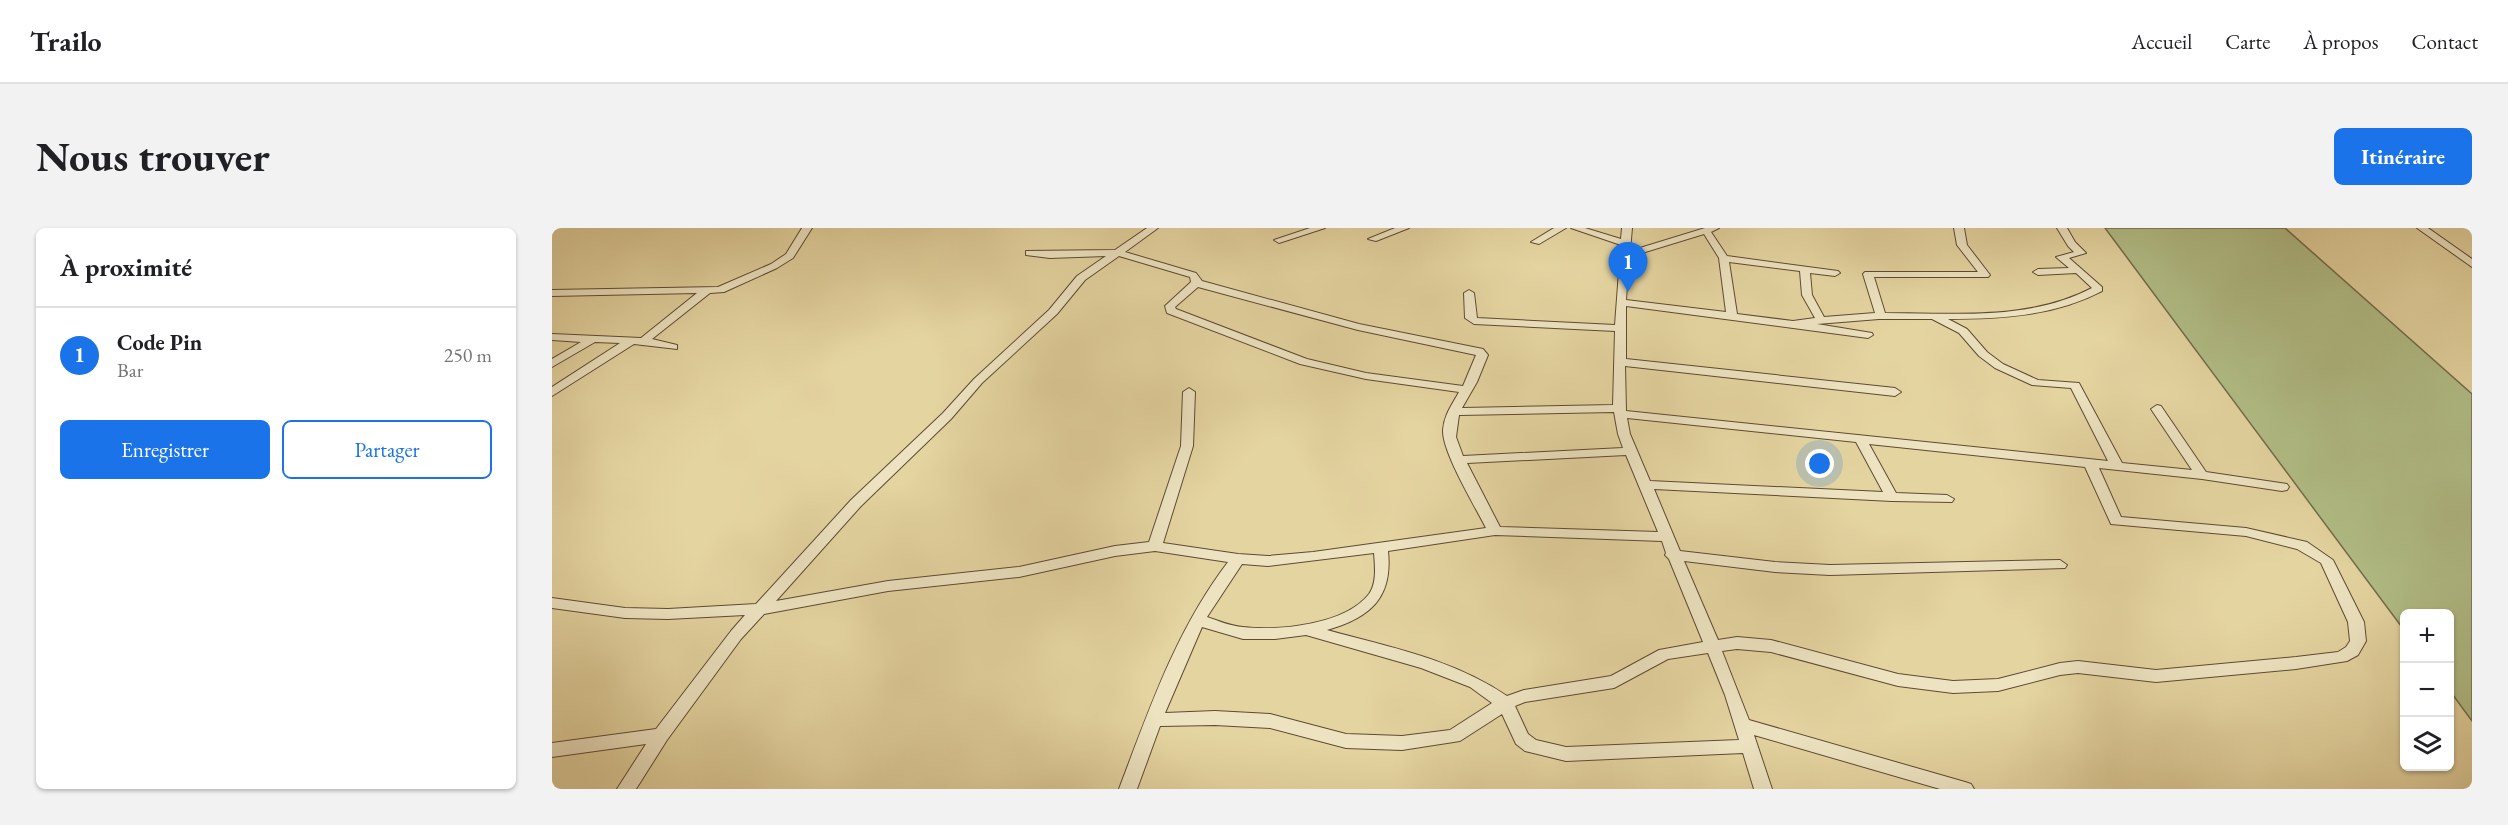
<!DOCTYPE html>
<html lang="fr">
<head>
<meta charset="utf-8">
<style>
  body { margin:0; font-family:"EB Garamond",serif; background:#f2f2f2; color:#202124 }
  .controls { position:absolute; right:18px; bottom:18px; display:grid; overflow:hidden; border-radius:9px; box-shadow:0 2px 4px #0004 }
  .controls button { width:54px; height:54px; display:grid; place-items:center; padding:0; border:0; border-bottom:2px solid #e0e0e0; background:#fff; color:#202124; font:30px sans-serif }
  .you { position:absolute; left:1268px; top:236px; width:21px; height:21px; margin:-15px; border:4px solid #fff; border-radius:50%; background:#1a73e8; box-shadow:0 0 0 9px #1a73e833 }
  .badge { display:grid; place-items:center; width:39px; height:39px; border-radius:50%; background:#1a73e8; color:#fff; font-size:20px; font-weight:700 }
  .pin { position:absolute; translate:-50% -50px; filter:drop-shadow(0 2px 3px #0008) }
  .pin::after { content:''; position:absolute; top:32px; width:21px; height:18px; background:inherit; clip-path:polygon(0 0,100% 0,50% 100%) }
  .list { margin:0; padding:0; list-style:none }
  h2 { display:flex; justify-content:space-between; align-items:center; height:78px; margin:0; padding:0 24px; font-size:26px }
  h2 small { font-size:20px; font-weight:400; color:#757577 }
  .list li { display:grid; grid-template-columns:39px 1fr auto; gap:18px; align-items:center; box-sizing:border-box; height:96px; padding:0 24px; border-top:2px solid #e0e0e0 }
  .list b { display:block; font-size:22px; white-space:nowrap }
  .list p { margin:0; font-size:20px; white-space:nowrap; color:#757577 }
  .list em { font-size:20px; font-style:normal; color:#757577 }
  .actions { display:flex; gap:12px; padding:18px 24px }
  .actions a { flex:1; padding:14px 0; border:2px solid #1a73e8; border-radius:9px; text-align:center; font-size:21px; color:#1a73e8 }
  .actions .main { background:#1a73e8; color:#fff }
  .icon { flex:none; width:33px; height:33px; fill:none; stroke:currentColor; stroke-width:2; stroke-linecap:round; stroke-linejoin:round }
  .map { position:relative; flex:none; width:1920px; height:561px; overflow:hidden; border-radius:9px }
  header { display:flex; align-items:center; gap:36px; box-sizing:border-box; height:84px; padding:0 30px; background:#fff; border-bottom:2px solid #e0e0e0 }
  header strong { font-size:28px }
  nav { display:flex; gap:33px; margin-inline-start:auto; font-size:21px }
  .intro { display:flex; align-items:center; justify-content:space-between; box-sizing:border-box; height:144px; padding:0 36px }
  h1 { margin:0; font-size:42px }
  .button { padding:15px 27px; border-radius:9px; background:#1a73e8; color:#fff; font-size:21px; font-weight:700 }
  main { display:flex; gap:36px; padding:0 36px }
  aside { flex:1; background:#fff; border-radius:9px; box-shadow:0 2px 4px #0004 }
  .map>svg:first-child { display:block }
</style>
</head>
<body>
<header>
<strong>Trailo</strong>
<nav><a>Accueil</a><a>Carte</a><a>À propos</a><a>Contact</a></nav>
</header>
<div class="intro"><h1>Nous trouver</h1><a class="button">Itinéraire</a></div>
<main>
<aside>
<h2>À proximité<small></small></h2>
<ul class="list">
<li><span class="badge">1</span><div><b>Code Pin</b><p>Bar</p></div><em>250 m</em></li>
</ul>
<div class="actions"><a class="main">Enregistrer</a><a>Partager</a></div>
</aside>
<div class="map">
<svg width="1920" height="561" viewBox="0 0 1920 561">
  <rect width="100%" height="100%" fill="#e4d4a0"/>
  <filter id="stains"><feTurbulence type="fractalNoise" baseFrequency=".00333" numOctaves="4"/><feColorMatrix values="0 0 0 0 .2 0 0 0 0 .09 0 0 0 0 .02 0 0 0 .5 -.17"/></filter>
  <radialGradient id="worn" r=".72"><stop offset=".6" stop-color="#630" stop-opacity="0"/><stop offset="1" stop-color="#630" stop-opacity=".3"/></radialGradient>
  <path fill="#b1bd86" stroke="#726c4b" stroke-width="1.5" d="M1553 0H1733L1920 166V493L1898 463V386H1852V402Z"/>
  <g fill="none" stroke-linecap="round" stroke-linejoin="round">
    <defs>
      <path id="minor" d="M250 0H260L241 30 225 40 172 64 158 65 100 111 125 117V121L82 116 0 168V159L68 115 43 114 0 139V131L29 114 0 112V106L89 110 145 65 0 68V62L166 59 219 36 234 26Z
        M595 0H606L573 24 644 45 650 53 807 96 931 121 936 127 925 154 910 180 1061 177 1063 103 922 96 913 90 912 65 917 62 922 65 925 90 1063 97 1069 17 1019 0H1033L1069 11 1070 0H1080L1078 23 1153 0H1167L1159 4 1175 28 1286 43 1288 45 1283 48 1258 45 1260 67 1272 89 1323 85 1311 46 1313 44H1426L1405 17 1402 0H1412L1415 17 1438 47 1436 49H1322L1333 85C1402 85 1477 93 1540 60L1524 45 1486 47 1481 44 1486 41 1517 40 1504 29 1522 24 1516 18 1505 0H1515L1523 14 1534 25 1517 30 1550 59V63C1502 88 1449 91 1396 91L1415 101 1435 124 1451 136 1486 152 1527 155 1570 235 1640 242 1599 181 1605 177 1609 178 1654 244 1735 256 1737 259 1735 262 1730 263 1650 251 1547 240 1569 289 1694 300 1755 314 1781 332 1812 394 1814 413 1806 427 1795 433 1744 441 1604 454 1526 445 1508 447 1446 463 1401 465 1346 458 1219 424 1185 421 1170 423 1197 492 1413 554 1419 556 1422 561H1388L1202 507 1220 561H1202L1191 525 1014 533 973 523 964 516 950 486 908 513 850 522 794 520 718 500 663 497 608 498 585 561H567C597 482 624 402 676 334L603 323 563 328 467 349 336 363 212 386 189 411 115 512 84 561H65L94 516 0 529V515L104 501 179 403 193 387 116 391 73 390 0 380V370L73 380 116 381 204 376 299 272 391 185 422 151 497 82 525 48 554 28 498 30 474 27V23L563 22ZM1152 6 1167 30 1174 84 1074 72 1077 29ZM567 28 638 49 639 54 613 78 615 85 748 136 814 151 907 164C900 177 892 187 891 202 890 224 923 278 934 300L761 324 716 328 686 326 611 315 641 218 643 164 637 160 631 164 629 218 597 314 563 318 467 339 336 353 224 373 309 278 399 191 430 155 505 86 533 52ZM1177 34 1248 43 1250 67 1263 90 1241 93 1185 86ZM646 59 806 102 924 127 911 158 814 145 755 131 624 81 623 79ZM1074 78 1316 110 1321 107 1320 105 1265 96 1327 91H1380L1407 105 1427 128 1443 140 1480 157 1519 160 1556 233 1074 183 1073 138 1343 168 1349 164 1343 160 1074 131ZM1062 184 1066 206 1071 220 911 228 904 209 907 187ZM1075 190 1304 214 1331 264 1098 253 1078 206ZM1317 216 1533 239 1559 296 1694 308 1745 321 1769 335 1796 394 1798 413 1794 419 1786 424 1744 429 1604 442 1526 433 1508 435 1446 451 1401 453 1346 446 1219 412 1185 409 1166 412 1132 333 1223 344 1278 347 1513 340 1515 337 1508 332 1278 337 1223 334 1128 323 1102 261 1340 273 1400 274 1402 271 1395 267 1344 265ZM1074 227 1106 304 948 299 915 235ZM943 307 1110 313 1114 325 1113 327 1117 331 1151 414 1107 422 1059 448 972 462 955 468C901 431 837 419 775 402 818 390 841 370 836 323ZM822 325C823 338 825 355 817 366 793 397 726 403 691 399 678 398 667 393 655 389L690 336 716 338ZM650 399 691 411H723L754 407 869 440 918 459 940 475 898 502 850 508 794 506 718 486 663 483 613 485ZM1156 425 1173 467 1187 512 1014 519 984 512 976 506 963 478 973 474 1062 460 1116 431Z
        M758 0H773L727 15 722 12Z
        M843 0H857L824 13 816 11Z
        M1002 0H1014L987 16 979 14Z
        M1865 0H1876L1920 31V39Z"/>
    </defs>
    <use href="#minor" stroke="#5f4a34" stroke-width="2"/>
    <use href="#minor" fill="#ede3c1" fill-rule="evenodd"/>
  </g>
  <rect width="100%" height="100%" filter="url(#stains)"/>
  <rect width="100%" height="100%" fill="url(#worn)"/>
</svg>
<div class="controls">
<button>+</button>
<button>−</button>
<button><svg class="icon" aria-label="layers" viewBox="0 0 24 24"><path d="M12 4l9 5-9 5-9-5zM3 14l9 5 9-5"/></svg></button>
</div>
<div class="you"></div>
<div class="pin badge" style="left:1076px;top:64px">1</div>
</div>
</main>
</body>
</html>
